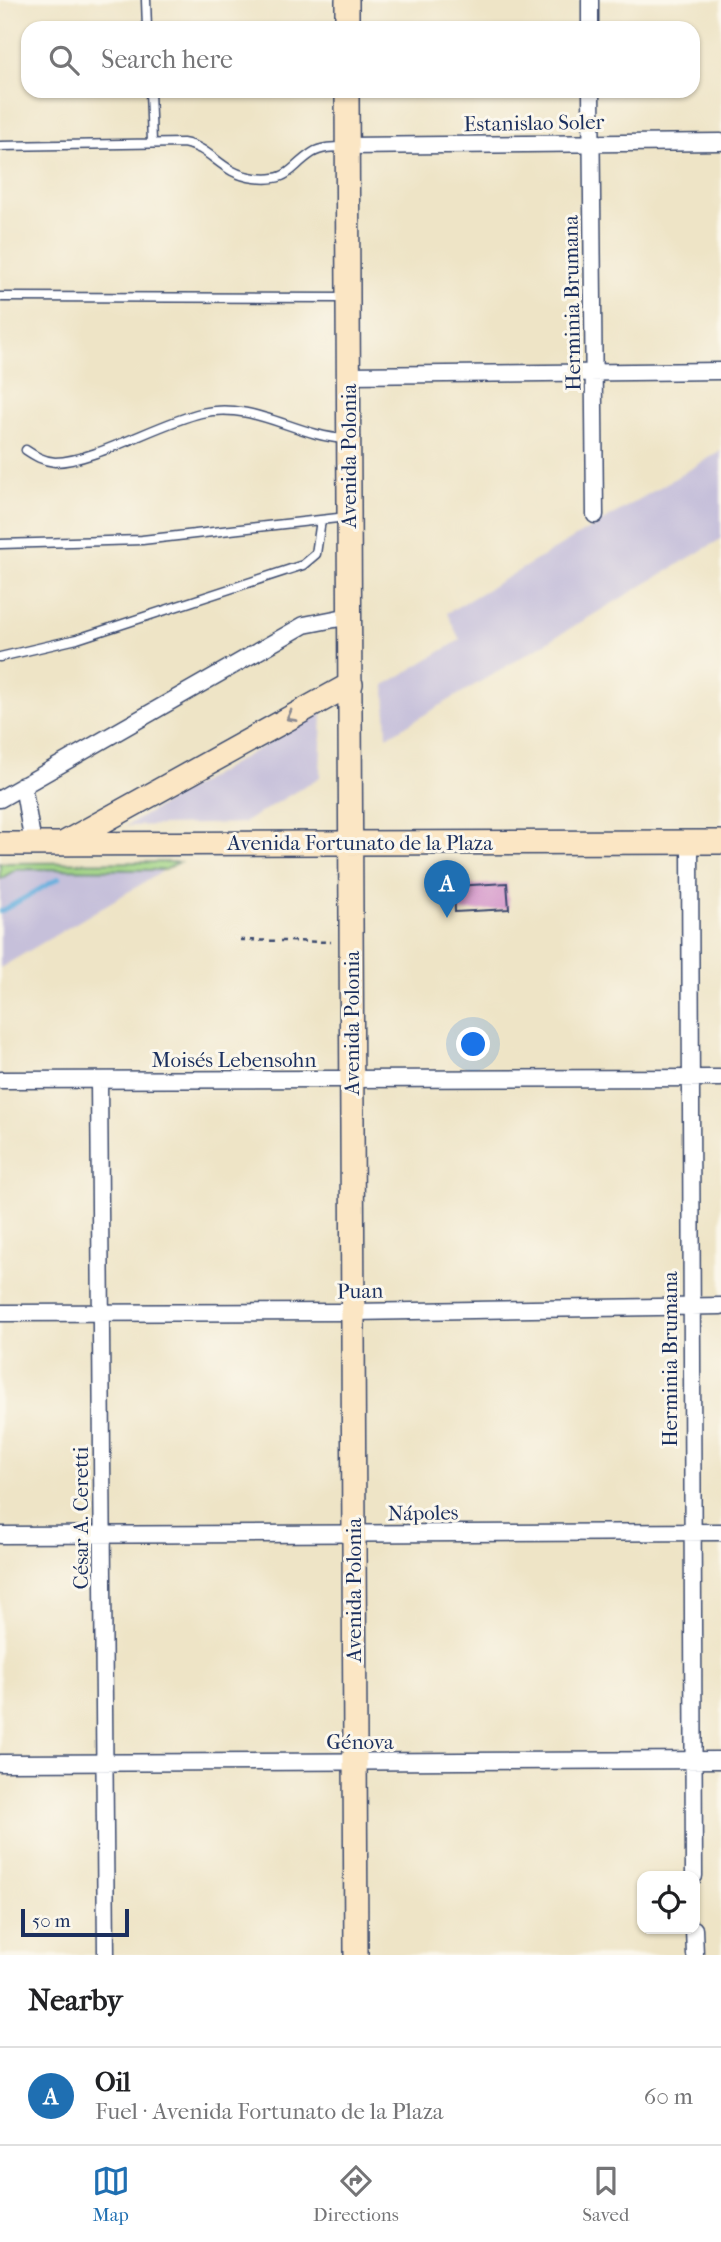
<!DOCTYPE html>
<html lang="en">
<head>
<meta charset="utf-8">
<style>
  body { margin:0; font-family:"IM FELL French Canon",serif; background:#f2f2f2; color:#202124 }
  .controls { position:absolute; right:21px; bottom:21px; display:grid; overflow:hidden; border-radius:14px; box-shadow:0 2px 5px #0004 }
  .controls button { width:63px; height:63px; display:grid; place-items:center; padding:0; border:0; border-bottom:2px solid #e0e0e0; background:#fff; color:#202124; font:35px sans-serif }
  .scale { position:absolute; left:21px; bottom:18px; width:108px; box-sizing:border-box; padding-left:7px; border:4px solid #1b2f5e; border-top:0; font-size:19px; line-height:24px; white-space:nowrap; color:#1b2f5e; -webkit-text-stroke:5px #fbf7ec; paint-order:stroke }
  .you { position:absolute; left:474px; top:1045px; width:24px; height:24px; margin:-18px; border:5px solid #fff; border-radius:50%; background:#1a73e8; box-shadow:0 0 0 10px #1a73e833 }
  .badge { display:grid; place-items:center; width:46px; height:46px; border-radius:50%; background:#1f6fb2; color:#fff; font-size:23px; font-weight:700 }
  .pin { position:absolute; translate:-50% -58px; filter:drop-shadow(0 2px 4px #0008) }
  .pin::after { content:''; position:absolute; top:37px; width:24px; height:21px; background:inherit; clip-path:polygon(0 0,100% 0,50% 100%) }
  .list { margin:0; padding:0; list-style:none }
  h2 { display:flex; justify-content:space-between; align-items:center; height:91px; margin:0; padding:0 28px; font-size:30px }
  h2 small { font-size:23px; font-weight:400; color:#757577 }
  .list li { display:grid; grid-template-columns:46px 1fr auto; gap:21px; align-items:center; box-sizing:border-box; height:98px; padding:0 28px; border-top:2px solid #e0e0e0 }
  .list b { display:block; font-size:26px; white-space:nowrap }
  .list p { margin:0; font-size:23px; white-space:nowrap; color:#757577 }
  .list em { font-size:23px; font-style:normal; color:#757577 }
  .icon { flex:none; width:38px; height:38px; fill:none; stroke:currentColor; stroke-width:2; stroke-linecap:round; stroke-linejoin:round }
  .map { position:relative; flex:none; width:721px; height:1955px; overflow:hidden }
  .search { position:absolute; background:#fff; box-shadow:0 2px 5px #0004; left:21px; right:21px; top:21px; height:77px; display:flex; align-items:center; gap:18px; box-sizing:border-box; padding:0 24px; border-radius:21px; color:#757577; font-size:26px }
  .sheet { height:189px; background:#fff }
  nav { display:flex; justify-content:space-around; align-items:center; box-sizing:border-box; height:98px; border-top:2px solid #e0e0e0; background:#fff; font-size:19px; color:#757577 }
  nav a { display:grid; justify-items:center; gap:4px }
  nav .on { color:#1f6fb2 }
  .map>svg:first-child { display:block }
</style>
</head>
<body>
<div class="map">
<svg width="721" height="1955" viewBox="0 0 721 1955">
  <rect width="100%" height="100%" fill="#fbf7ec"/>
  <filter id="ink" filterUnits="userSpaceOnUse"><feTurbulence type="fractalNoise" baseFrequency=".0143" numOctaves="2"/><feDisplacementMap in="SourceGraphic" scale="14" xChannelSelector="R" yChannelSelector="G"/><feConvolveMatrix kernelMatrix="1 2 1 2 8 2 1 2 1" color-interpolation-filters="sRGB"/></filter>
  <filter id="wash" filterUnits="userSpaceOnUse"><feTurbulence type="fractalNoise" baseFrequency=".00686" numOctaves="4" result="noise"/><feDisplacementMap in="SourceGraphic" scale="28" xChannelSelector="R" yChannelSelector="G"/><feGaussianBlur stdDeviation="1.57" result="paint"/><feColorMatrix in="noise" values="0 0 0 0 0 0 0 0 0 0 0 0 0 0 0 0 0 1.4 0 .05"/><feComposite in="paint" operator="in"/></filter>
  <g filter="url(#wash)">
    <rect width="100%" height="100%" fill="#eee4c6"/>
    <path fill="#c6c0da" d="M721 451V539L387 737 385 685 460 640 447 613Z
      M322 712 320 777 243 823 126 826Z
      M17 869 165 870 0 968V879Z"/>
    <path fill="#a3d585" stroke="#5f8272" stroke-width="2" d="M179 862 165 870 17 869 0 879V863Z"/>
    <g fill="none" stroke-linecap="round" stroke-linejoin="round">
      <path stroke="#66b0de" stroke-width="4.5" d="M0 912 59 878"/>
    </g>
    <g id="blocks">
      <path fill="#d290c7" d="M507 883 509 909 455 912 454 886Z"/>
    </g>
  </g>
  <g filter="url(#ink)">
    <use href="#blocks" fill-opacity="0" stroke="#3b4a6e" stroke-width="2"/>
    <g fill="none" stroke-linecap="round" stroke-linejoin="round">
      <defs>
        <path id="lane" d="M146 0 147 28
          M150 91 152 142
          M0 146 183 143C212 147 220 174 255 178 290 182 289 168 312 153 321 147 334 147 345 147
          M0 297 347 298
          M26 450C35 456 43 461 55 462 93 462 159 423 201 413 254 401 295 436 346 439
          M0 544 142 540 347 517
          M0 657 77 639 303 565 316 554 321 520"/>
        <path id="street" d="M590 0V28
          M591 91 595 515
          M347 146 721 142
          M349 375 721 371
          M23 785 33 844
          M0 799 304 625 350 616
          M690 842 694 1876
          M0 1080 721 1078
          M99 1081 106 1955
          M0 1313 354 1312 721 1306
          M0 1535 721 1532
          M0 1763 721 1760
          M694 1929 695 1955"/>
        <path id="secondary" d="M347 0V28
          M347 91 356 1955
          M66 842 351 684
          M0 844 721 842"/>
      </defs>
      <use href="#lane" stroke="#3b4a6e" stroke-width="11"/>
      <use href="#street" stroke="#3b4a6e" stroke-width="19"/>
      <use href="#secondary" stroke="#3b4a6e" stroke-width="26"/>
      <path stroke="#3b4a6e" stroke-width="2.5" stroke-dasharray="5 5" stroke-linecap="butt" d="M240 940 331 942"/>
      <use href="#lane" stroke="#fff" stroke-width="8"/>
      <use href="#street" stroke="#fff" stroke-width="16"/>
      <use href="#secondary" stroke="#fbe6c4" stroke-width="23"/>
    </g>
    <defs><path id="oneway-chevron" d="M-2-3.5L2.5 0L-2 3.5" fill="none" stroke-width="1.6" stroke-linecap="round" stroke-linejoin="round" transform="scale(1.75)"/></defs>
    <use stroke="#8b8a91" href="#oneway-chevron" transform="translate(291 717) rotate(151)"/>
  </g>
  <g text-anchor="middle" stroke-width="6" stroke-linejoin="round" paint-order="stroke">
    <g font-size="21" fill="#1b2f5e" stroke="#fbf7ec">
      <text transform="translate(534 123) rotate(-1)" y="7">Estanislao Soler</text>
      <text transform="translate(572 303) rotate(-91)" y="7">Herminia Brumana</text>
      <text transform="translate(349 456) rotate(-90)" y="7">Avenida Polonia</text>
      <text x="360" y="850">Avenida Fortunato de la Plaza</text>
      <text transform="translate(352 1023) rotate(-90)" y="7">Avenida Polonia</text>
      <text x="234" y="1067">Moisés Lebensohn</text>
      <text transform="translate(360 1291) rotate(-1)" y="7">Puan</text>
      <text transform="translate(670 1359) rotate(-90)" y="7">Herminia Brumana</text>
      <text transform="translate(423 1513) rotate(-1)" y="7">Nápoles</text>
      <text transform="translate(81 1518) rotate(-90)" y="7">César A. Ceretti</text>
      <text transform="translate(354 1590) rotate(-90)" y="7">Avenida Polonia</text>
      <text x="360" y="1749">Génova</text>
    </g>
  </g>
</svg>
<div class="controls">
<button><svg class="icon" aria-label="locate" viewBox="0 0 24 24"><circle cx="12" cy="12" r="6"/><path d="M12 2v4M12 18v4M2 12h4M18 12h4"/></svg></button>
</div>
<div class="scale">50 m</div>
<div class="you"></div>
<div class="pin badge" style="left:447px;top:918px">A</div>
<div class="search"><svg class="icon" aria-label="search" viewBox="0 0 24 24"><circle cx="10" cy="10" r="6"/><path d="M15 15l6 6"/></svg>Search here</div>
</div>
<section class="sheet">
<h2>Nearby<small></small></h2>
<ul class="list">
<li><span class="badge">A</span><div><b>Oil</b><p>Fuel · Avenida Fortunato de la Plaza</p></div><em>60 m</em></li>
</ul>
</section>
<nav>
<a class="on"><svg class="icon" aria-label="map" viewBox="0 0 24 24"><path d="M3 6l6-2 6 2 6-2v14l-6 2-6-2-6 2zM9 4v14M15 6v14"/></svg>Map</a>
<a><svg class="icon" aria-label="directions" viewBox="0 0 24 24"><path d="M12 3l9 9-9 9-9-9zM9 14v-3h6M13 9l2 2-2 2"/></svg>Directions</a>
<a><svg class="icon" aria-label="saved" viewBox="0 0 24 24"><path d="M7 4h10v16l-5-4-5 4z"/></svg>Saved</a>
</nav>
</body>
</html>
